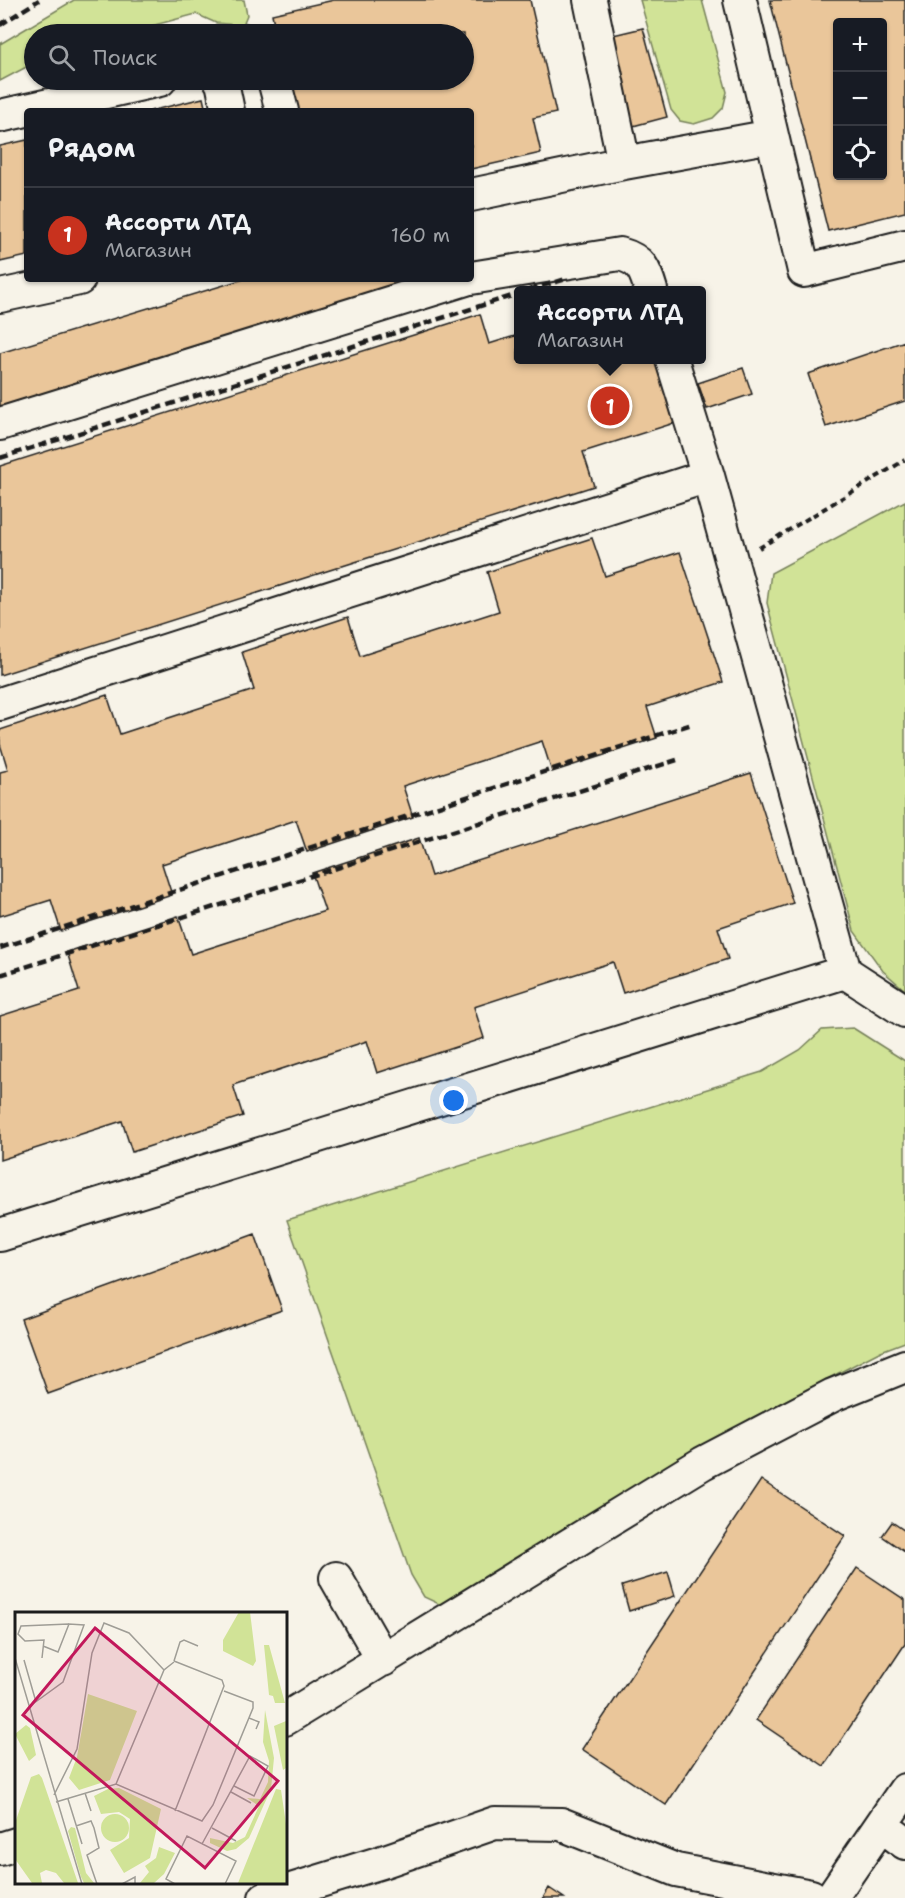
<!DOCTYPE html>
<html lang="ru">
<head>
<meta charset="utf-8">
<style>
  body { margin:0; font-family:"Shantell Sans",sans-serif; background:#20242c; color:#f1f3f6 }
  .controls { position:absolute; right:18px; top:18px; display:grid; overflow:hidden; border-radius:6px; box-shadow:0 2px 4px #0004 }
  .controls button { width:54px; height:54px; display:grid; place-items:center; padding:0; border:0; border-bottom:2px solid #363941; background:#171b24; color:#f1f3f6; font:30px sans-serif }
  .you { position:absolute; left:454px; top:1101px; width:21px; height:21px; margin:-15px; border:4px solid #fff; border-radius:50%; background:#1a73e8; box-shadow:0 0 0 9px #1a73e833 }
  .badge { display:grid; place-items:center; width:39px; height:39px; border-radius:50%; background:#c8321e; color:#fff; font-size:20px; font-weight:700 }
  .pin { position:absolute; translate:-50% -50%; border:3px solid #fff; box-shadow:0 2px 6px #0006 }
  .popup { position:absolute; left:514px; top:286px; width:192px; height:78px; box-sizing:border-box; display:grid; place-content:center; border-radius:6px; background:#171b24; filter:drop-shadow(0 2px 4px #0005); font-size:20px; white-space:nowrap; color:#9ea1a6 }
  .popup b { font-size:22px; color:#f1f3f6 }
  .popup::after { content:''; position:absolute; left:50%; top:100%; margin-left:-12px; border:12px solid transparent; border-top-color:#171b24 }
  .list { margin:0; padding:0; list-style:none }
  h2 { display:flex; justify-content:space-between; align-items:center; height:78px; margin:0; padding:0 24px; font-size:26px }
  h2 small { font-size:20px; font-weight:400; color:#9ea1a6 }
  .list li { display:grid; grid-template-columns:39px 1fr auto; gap:18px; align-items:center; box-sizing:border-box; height:96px; padding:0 24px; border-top:2px solid #363941 }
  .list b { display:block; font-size:22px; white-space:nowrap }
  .list p { margin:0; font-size:20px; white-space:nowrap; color:#9ea1a6 }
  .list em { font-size:20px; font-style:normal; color:#9ea1a6 }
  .icon { flex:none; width:33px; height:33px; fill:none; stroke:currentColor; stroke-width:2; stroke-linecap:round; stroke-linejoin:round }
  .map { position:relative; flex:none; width:905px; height:1898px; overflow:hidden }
  .search { position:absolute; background:#171b24; box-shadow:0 2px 4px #0004; left:24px; top:24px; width:450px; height:66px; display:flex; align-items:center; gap:15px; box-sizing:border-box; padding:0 21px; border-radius:33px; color:#9ea1a6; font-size:22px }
  .panel { position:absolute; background:#171b24; box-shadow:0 2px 4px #0004; left:24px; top:108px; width:450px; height:174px; border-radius:6px }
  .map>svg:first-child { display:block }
</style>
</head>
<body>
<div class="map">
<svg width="905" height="1898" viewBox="0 0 905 1898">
  <rect width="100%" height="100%" fill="#f7f3e8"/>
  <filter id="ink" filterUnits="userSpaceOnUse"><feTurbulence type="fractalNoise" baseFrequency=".0167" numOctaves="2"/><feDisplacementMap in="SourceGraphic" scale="12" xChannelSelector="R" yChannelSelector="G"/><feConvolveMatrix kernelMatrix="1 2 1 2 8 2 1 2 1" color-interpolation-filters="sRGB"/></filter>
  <g filter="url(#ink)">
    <path fill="#d1e397" stroke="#76805a" stroke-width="1.5" d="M74 0H244L247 15 244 22 251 25 254 34H235L234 29 237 25 216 23 196 14 121 34H34V63L0 81V44Z
      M640 0H702L727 92 723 108 713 118 694 124 680 121 671 110Z
      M905 501V990L883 971 854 931 767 603 771 573Z
      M853 1028 905 1061V1342L881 1351 750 1419 469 1591 441 1605 424 1597 411 1575 287 1220 762 1072 800 1050 822 1030Z"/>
    <path fill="#eac69a" stroke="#1c1c1c" stroke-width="1.5" fill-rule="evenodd" d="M334 0H530L556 113 533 118 541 153 471 169V111H294L287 80H464V34H276L272 14Z
      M770 0H905V212L828 231ZM838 22H882V176H838Z
      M643 28 667 117 633 126 609 36Z
      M203 98 206 111H150Z
      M27 140V256L0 262V146Z
      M244 279H420L0 412V353Z
      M480 314 489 344 518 335V360H668L687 419 583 452 594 486 0 675V466Z
      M905 341V401L826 427 808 374Z
      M743 368 752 394 707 409 698 383Z
      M592 538 605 576 680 552 723 682 647 707 657 738 552 772 542 741 403 786 413 817 307 852 296 820 162 864 172 895 61 931 51 900 0 916V772L8 770 0 744V730L107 695 120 734 254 690 242 652 348 617 360 656 499 611 487 572Z
      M751 773 793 903 718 928 728 959 623 993 613 962 474 1007 484 1038 377 1073 367 1041 233 1085 243 1116 132 1152 122 1121 0 1160V1016L79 991 67 952 178 916 191 954 325 911 312 873 419 838 431 876Z
      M255 1234 282 1310 48 1394 21 1319Z
      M761 1480 845 1536 666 1805 582 1749Z
      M892 1522 905 1531V1552L882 1536Z
      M857 1568 905 1600V1644L824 1766 756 1720Z
      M668 1572 675 1596 629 1611 622 1586Z
      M549 1888 564 1898H543Z"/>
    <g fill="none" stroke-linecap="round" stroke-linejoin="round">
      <defs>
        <path id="minor" d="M590 0 624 163
          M740 0 804 271 905 246
          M220 80 222 82 228 111
          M274 80 282 111
          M0 116 160 80
          M471 195 624 163 772 136
          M471 278 620 254C642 260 645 270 651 290
          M0 296 79 279
          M672 360 708 476 845 972 905 1011
          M0 424 466 279
          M0 704 708 476
          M0 1235 845 972
          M336 1578 383 1660
          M285 1719 703 1463 833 1395 905 1366
          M881 1825 905 1843
          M0 1849 16 1844
          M265 1898 382 1862 495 1823 561 1824 676 1870 811 1896
          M831 1898 905 1790"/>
      </defs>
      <use href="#minor" stroke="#1c1c1c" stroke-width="36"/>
      <path stroke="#1c1c1c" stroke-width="4" stroke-dasharray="6 4.5" stroke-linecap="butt" d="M759 548 905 460"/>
      <use href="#minor" stroke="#f7f3e8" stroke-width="32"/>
      <path stroke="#1c1c1c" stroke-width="4.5" stroke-dasharray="9 4.5" stroke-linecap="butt" d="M0 25 39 0
        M529 290 566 279
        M0 458 518 294
        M0 948 692 724
        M0 975 677 760"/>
    </g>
  </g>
  <g transform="translate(15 1612)">
    <rect width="272" height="272" fill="#f7f3e8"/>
    <path d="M224 0H235L241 49 238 54 208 39V28ZM249 33H254L270 91H260L258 84 254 83ZM73 82 122 99 95 168 64 178 54 166 62 145ZM250 98 259 146 256 177 234 226 221 237 212 239 195 231V226L218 231 230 225 244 194 232 186 245 187 253 170 254 149 248 130ZM271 109V156L268 158 259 114ZM11 113 15 116 21 143 14 149 0 122ZM24 162 27 166 63 271H49L41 261 31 258 25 261 27 271H17L0 247V211L16 165ZM104 176 146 197 135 246 109 261 95 238 114 226 115 207 104 200 86 202 79 184 93 177ZM261 177 266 178 271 212V271H223ZM86 216a14 14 0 1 1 28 0a14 14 0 1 1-28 0ZM56 215 60 216 71 261 79 271H69L66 265 53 219ZM144 235 160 241 149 262 139 271H125L134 260 130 254 141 246Z" fill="#d1e397"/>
    <path fill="none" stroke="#9f9d96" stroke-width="1.5" d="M0 46 67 272M27 46 29 28 10 29 3 22 6 14 54 12M9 48 21 90M159 49 207 68 209 74 160 199M159 49 165 30 169 28 183 34M15 94 48 70 69 13 54 12 43 40 28 34M234 106 244 110 241 117M101 172 149 58 159 50M216 180 236 191M70 181 76 199M39 183 62 137 77 41 89 11 114 21 149 58M53 187 67 232M41 190 101 172 187 209 198 193 238 96V90L209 79M61 214 76 209 79 216 84 236 72 243 82 272M197 216 221 229M187 232 235 144 253 154 239 184 219 174M107 272 120 265V272M160 272 151 267 172 224 221 249 210 272"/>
    <path fill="#c2185b" fill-opacity="0.15" stroke="#c2185b" stroke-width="3" d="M80 16 263 169 190 256 8 103Z"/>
    <rect width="272" height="272" fill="none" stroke="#1c1c1c" stroke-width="3"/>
  </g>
</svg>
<div class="controls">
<button>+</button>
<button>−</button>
<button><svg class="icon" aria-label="locate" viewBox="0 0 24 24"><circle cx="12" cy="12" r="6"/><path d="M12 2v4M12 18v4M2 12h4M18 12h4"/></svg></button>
</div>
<div class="you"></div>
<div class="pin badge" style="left:610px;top:406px">1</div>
<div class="popup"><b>Ассорти ЛТД</b>Магазин</div>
<div class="search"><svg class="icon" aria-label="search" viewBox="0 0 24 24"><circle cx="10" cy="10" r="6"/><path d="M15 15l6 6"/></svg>Поиск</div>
<section class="panel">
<h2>Рядом<small></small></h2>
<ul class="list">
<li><span class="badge">1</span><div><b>Ассорти ЛТД</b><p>Магазин</p></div><em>160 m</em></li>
</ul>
</section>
</div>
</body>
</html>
